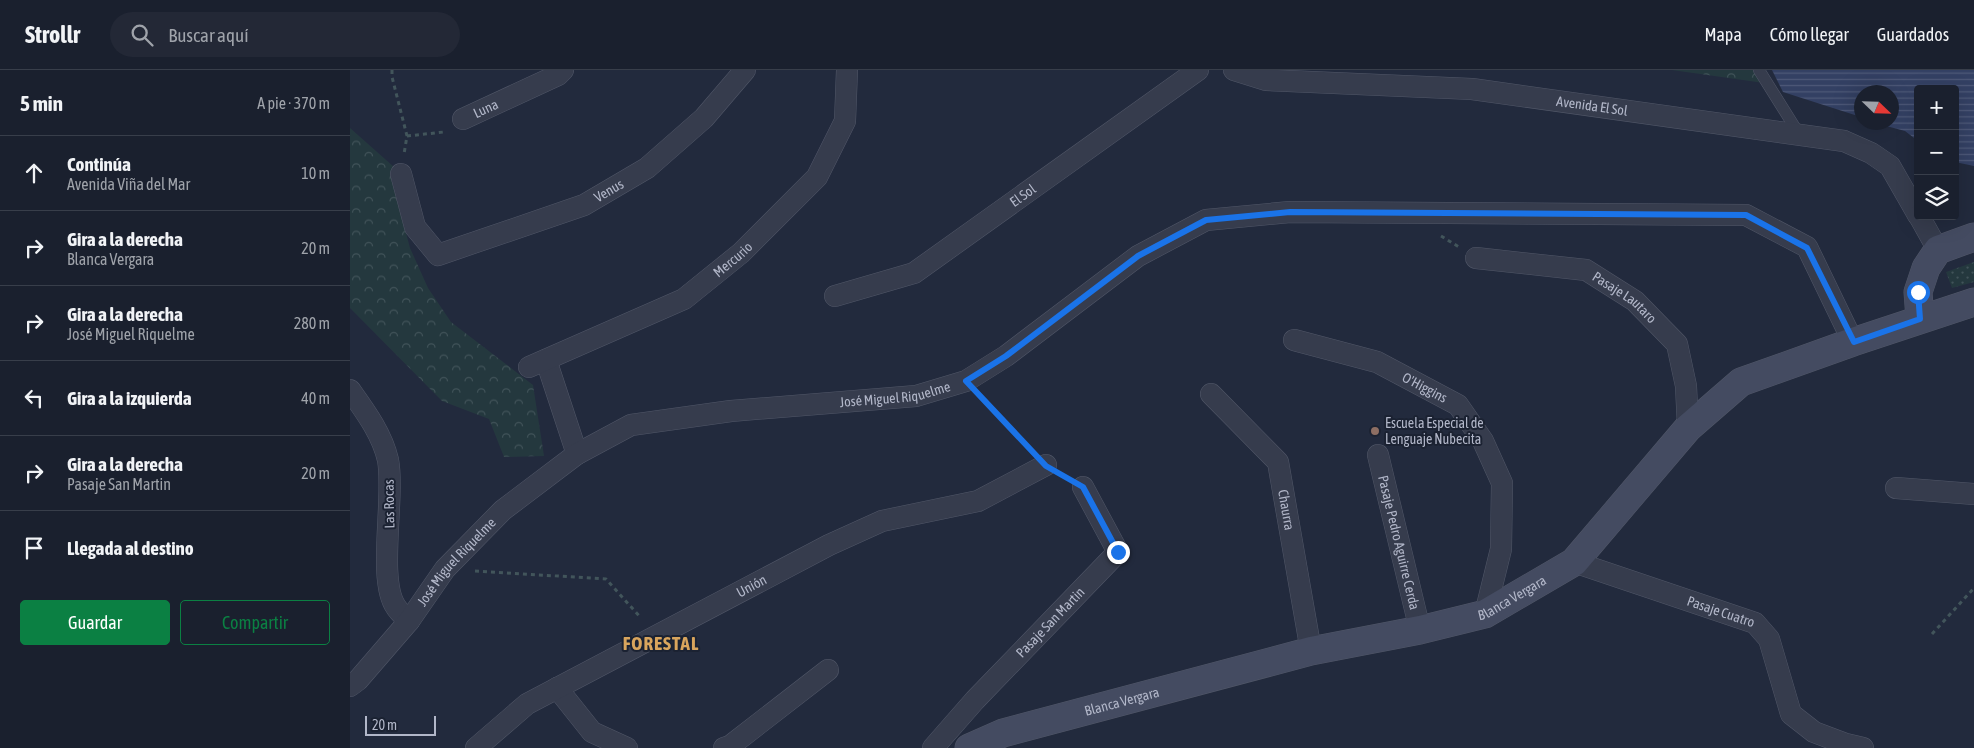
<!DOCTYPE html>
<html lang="es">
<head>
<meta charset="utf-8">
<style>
  body { margin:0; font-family:"Asap Condensed",sans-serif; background:#232836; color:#f1f3f6 }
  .controls { position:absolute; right:15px; top:15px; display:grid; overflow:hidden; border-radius:5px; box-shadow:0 5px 20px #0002 }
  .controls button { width:45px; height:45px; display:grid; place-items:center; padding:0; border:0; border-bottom:1px solid #383e4a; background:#1a202e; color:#f1f3f6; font:25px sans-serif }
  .compass { position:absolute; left:1504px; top:15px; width:45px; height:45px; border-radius:50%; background:#1a202e; box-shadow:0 5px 20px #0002; rotate:113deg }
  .scale { position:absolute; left:15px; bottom:12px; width:71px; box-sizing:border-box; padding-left:5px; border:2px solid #b2b7c9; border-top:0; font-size:14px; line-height:18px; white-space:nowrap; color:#b2b7c9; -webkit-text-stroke:4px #1b2232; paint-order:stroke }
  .stop { position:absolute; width:15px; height:15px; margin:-11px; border:4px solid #1a73e8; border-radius:50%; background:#fff }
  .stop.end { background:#1a73e8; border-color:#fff; box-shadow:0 1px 5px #0008 }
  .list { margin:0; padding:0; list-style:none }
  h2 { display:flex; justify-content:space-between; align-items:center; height:65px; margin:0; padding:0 20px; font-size:21px }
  h2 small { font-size:16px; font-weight:400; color:#9fa3aa }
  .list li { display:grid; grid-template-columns:32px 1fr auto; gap:15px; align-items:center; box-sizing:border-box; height:75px; padding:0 20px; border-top:1px solid #383e4a }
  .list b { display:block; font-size:19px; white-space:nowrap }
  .list p { margin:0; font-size:16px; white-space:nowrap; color:#9fa3aa }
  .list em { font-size:16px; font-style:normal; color:#9fa3aa }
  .actions { display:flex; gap:10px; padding:15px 20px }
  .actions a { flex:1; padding:11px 0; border:1px solid #0b8043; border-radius:5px; text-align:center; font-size:18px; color:#0b8043 }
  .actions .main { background:#0b8043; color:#fff }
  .icon { flex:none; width:28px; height:28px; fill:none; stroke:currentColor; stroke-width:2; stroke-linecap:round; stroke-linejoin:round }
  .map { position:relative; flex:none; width:1624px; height:678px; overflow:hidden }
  header { display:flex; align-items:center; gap:30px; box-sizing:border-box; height:70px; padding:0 25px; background:#1a202e; border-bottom:1px solid #383e4a }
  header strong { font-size:24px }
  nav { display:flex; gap:28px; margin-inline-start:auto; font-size:18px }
  .search { width:350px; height:45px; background:#232836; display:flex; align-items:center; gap:12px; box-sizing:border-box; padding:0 18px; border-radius:28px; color:#9fa3aa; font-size:19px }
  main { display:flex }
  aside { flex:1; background:#1a202e }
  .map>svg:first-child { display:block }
</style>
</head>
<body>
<header>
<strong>Strollr</strong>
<div class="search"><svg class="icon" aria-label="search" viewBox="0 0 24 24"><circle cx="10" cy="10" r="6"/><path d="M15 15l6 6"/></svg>Buscar aquí</div>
<nav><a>Mapa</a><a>Cómo llegar</a><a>Guardados</a></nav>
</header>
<main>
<aside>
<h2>5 min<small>A pie · 370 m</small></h2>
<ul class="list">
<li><svg class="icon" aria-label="ahead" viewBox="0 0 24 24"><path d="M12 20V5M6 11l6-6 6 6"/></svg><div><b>Continúa</b><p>Avenida Viña del Mar</p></div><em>10 m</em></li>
<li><svg class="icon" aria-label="right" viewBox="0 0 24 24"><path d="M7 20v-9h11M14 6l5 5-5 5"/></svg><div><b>Gira a la derecha</b><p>Blanca Vergara</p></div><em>20 m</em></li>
<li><svg class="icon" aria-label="right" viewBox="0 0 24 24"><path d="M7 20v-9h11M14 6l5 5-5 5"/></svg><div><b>Gira a la derecha</b><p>José Miguel Riquelme</p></div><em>280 m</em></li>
<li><svg class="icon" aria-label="left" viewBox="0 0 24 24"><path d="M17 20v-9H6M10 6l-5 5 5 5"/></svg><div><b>Gira a la izquierda</b></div><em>40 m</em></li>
<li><svg class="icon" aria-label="right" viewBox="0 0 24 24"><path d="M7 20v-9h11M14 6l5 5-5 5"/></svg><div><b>Gira a la derecha</b><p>Pasaje San Martin</p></div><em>20 m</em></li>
<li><svg class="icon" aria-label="arrive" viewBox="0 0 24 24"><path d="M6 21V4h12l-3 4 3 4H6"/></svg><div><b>Llegada al destino</b></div></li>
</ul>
<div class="actions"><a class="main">Guardar</a><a>Compartir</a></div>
</aside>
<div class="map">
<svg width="1624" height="678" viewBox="0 0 1624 678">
  <defs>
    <pattern id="grass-dots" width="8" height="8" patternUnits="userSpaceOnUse" patternTransform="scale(1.25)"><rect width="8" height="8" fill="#24383e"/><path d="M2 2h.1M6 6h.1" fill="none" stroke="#415359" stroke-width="1.8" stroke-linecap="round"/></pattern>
    <pattern id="forest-crowns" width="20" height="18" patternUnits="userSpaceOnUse" patternTransform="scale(1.25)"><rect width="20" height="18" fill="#24383e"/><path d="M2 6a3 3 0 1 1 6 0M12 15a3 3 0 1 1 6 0" fill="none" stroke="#415359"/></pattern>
    <pattern id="water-rules" width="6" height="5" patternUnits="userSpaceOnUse" patternTransform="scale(1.25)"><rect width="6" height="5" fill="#334063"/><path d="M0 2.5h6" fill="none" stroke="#4e5978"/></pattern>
  </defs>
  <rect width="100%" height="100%" fill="#222a3d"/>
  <path fill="url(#grass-dots)" d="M1624 192V212L1602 218 1596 202Z"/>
  <path fill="url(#forest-crowns)" d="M1322 0H1412L1414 13Z
    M0 58 44 97 51 144 60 178 78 218 101 252 183 315 194 386 154 387 139 349 92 331 0 238Z"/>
  <path fill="url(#water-rules)" d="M1422 0H1624V96L1605 92V19H1568V71L1555 61 1525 53 1542 52V22H1512L1511 47 1433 22Z"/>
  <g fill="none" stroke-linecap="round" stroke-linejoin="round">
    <defs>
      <path id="lane" d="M1409 0 1449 64"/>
      <g id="street">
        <path id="s1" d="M884 0 916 10 1122 19 1494 71 1521 83 1540 96 1568 145"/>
        <path id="s2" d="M113 49 208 5 213 0"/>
        <path id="s3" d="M51 104 65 157 88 185 234 135 297 98 354 48 395 0"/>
        <path d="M1569 146 1588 180"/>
        <path id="s4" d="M1126 188 1236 200 1285 231 1327 274 1336 316 1338 358"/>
        <path id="s5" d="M485 226 564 203 848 0"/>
        <path id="s6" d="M944 270 1027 292 1108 335 1133 371 1152 413 1151 479 1135 544"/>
        <path d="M196 290 227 384"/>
        <path id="s7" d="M179 297 334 229 391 183 467 107 495 51 497 0"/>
        <path d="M0 320C15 341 32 364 38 390 45 428 27 510 46 537 49 542 55 547 59 551"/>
        <path id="s8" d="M861 324 928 392 961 581"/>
        <path id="s9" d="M1028 385 1070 560"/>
        <path d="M1546 418 1624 424"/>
        <path id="s10" d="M1224 492 1405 553 1419 569 1441 644 1464 662 1496 674 1513 678"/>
        <path id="s11" d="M0 616 8 610 59 551 95 499 153 440 227 384 281 355 381 341 566 326 616 311 656 286 788 186 856 150 940 142 1396 145 1457 177 1503 272"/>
        <path d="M207 618 242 662 277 678"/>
        <path id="s12" d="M126 678 177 634 479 475 532 451 628 431 696 395"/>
        <path d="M374 678 380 676 478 600"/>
        <path id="s13" d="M583 678 625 630 768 482 733 417"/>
      </g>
      <g id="secondary">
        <path d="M1570 249 1568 222 1576 198 1588 180 1624 167"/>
        <path id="s14" d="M619 678 653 663 961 581 1070 560 1135 544 1224 492 1338 358 1391 312 1503 272 1624 232"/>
      </g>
    </defs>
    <use href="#lane" stroke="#515768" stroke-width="12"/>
    <use href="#street" stroke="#515768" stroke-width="22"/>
    <use href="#secondary" stroke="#515768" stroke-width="29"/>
    <path stroke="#42555b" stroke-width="3" stroke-dasharray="4 4" stroke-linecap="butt" d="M42 0V7L57 66 54 84
      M57 66 94 62
      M1091 166 1109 177
      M632 328 679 378
      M125 501 256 509 291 548
      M1582 564 1624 518"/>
    <use href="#lane" stroke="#363c4d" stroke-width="11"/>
    <use href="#street" stroke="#363c4d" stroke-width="21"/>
    <use href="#secondary" stroke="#444b61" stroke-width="28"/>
  </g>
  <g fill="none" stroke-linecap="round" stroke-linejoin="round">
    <path stroke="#1a73e8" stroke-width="6" d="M768 482 733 417 696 396 616 311 656 286 788 186 856 150 940 142 1396 145 1457 178 1504 272 1570 249 1568 222"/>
  </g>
  <circle fill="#8d6e63" stroke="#1b2232" stroke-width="2" cx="1025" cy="361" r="5"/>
  <g text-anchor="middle" stroke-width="4" stroke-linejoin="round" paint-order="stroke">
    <g font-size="14" fill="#b2b7c9" stroke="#1b2232">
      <text dy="5" stroke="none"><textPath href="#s1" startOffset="361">Avenida El Sol</textPath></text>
      <text dy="5" stroke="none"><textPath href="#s2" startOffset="25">Luna</textPath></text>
      <text dy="5" stroke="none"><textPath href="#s3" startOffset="274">Venus</textPath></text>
      <text dy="5" stroke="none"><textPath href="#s5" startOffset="216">El Sol</textPath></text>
      <text dy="5" stroke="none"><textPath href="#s7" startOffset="232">Mercurio</textPath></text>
      <text dy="5" stroke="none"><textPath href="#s4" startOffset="158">Pasaje Lautaro</textPath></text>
      <text dy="5" stroke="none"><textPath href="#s6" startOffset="140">O'Higgins</textPath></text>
      <text dy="5" stroke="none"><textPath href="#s11" startOffset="654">José Miguel Riquelme</textPath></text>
      <text transform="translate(39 434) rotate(-91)" y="5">Las Rocas</text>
      <text dy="5" stroke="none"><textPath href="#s8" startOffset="144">Chaurra</textPath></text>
      <text dy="5" stroke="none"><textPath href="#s9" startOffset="90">Pasaje Pedro Aguirre Cerda</textPath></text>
      <text dy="5" stroke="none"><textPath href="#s11" startOffset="164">José Miguel Riquelme</textPath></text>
      <text dy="5" stroke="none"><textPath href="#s12" startOffset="321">Unión</textPath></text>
      <text dy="5" stroke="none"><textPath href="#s14" startOffset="565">Blanca Vergara</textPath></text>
      <text dy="5" stroke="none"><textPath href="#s10" startOffset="155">Pasaje Cuatro</textPath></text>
      <text dy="5" stroke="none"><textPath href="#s13" startOffset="172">Pasaje San Martin</textPath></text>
      <text dy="5" stroke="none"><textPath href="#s14" startOffset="160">Blanca Vergara</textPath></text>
    </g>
    <g font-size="14" fill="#b2b7c9" stroke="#1b2232" text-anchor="start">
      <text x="1035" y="358">Escuela Especial de<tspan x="1035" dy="16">Lenguaje Nubecita</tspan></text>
    </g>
    <g font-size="19" font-weight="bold" letter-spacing="1" fill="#d9a55d" stroke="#1b2232">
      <text x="311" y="580">FORESTAL</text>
    </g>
  </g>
</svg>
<div class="controls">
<button>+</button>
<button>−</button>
<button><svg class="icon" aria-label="layers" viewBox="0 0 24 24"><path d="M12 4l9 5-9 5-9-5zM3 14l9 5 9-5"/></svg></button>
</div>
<svg class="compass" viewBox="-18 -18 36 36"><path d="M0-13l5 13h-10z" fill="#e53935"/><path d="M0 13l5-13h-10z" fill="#9fa3aa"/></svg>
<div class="scale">20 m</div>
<div class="stop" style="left:1568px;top:222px"></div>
<div class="stop end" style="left:768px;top:482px"></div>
</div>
</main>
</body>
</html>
